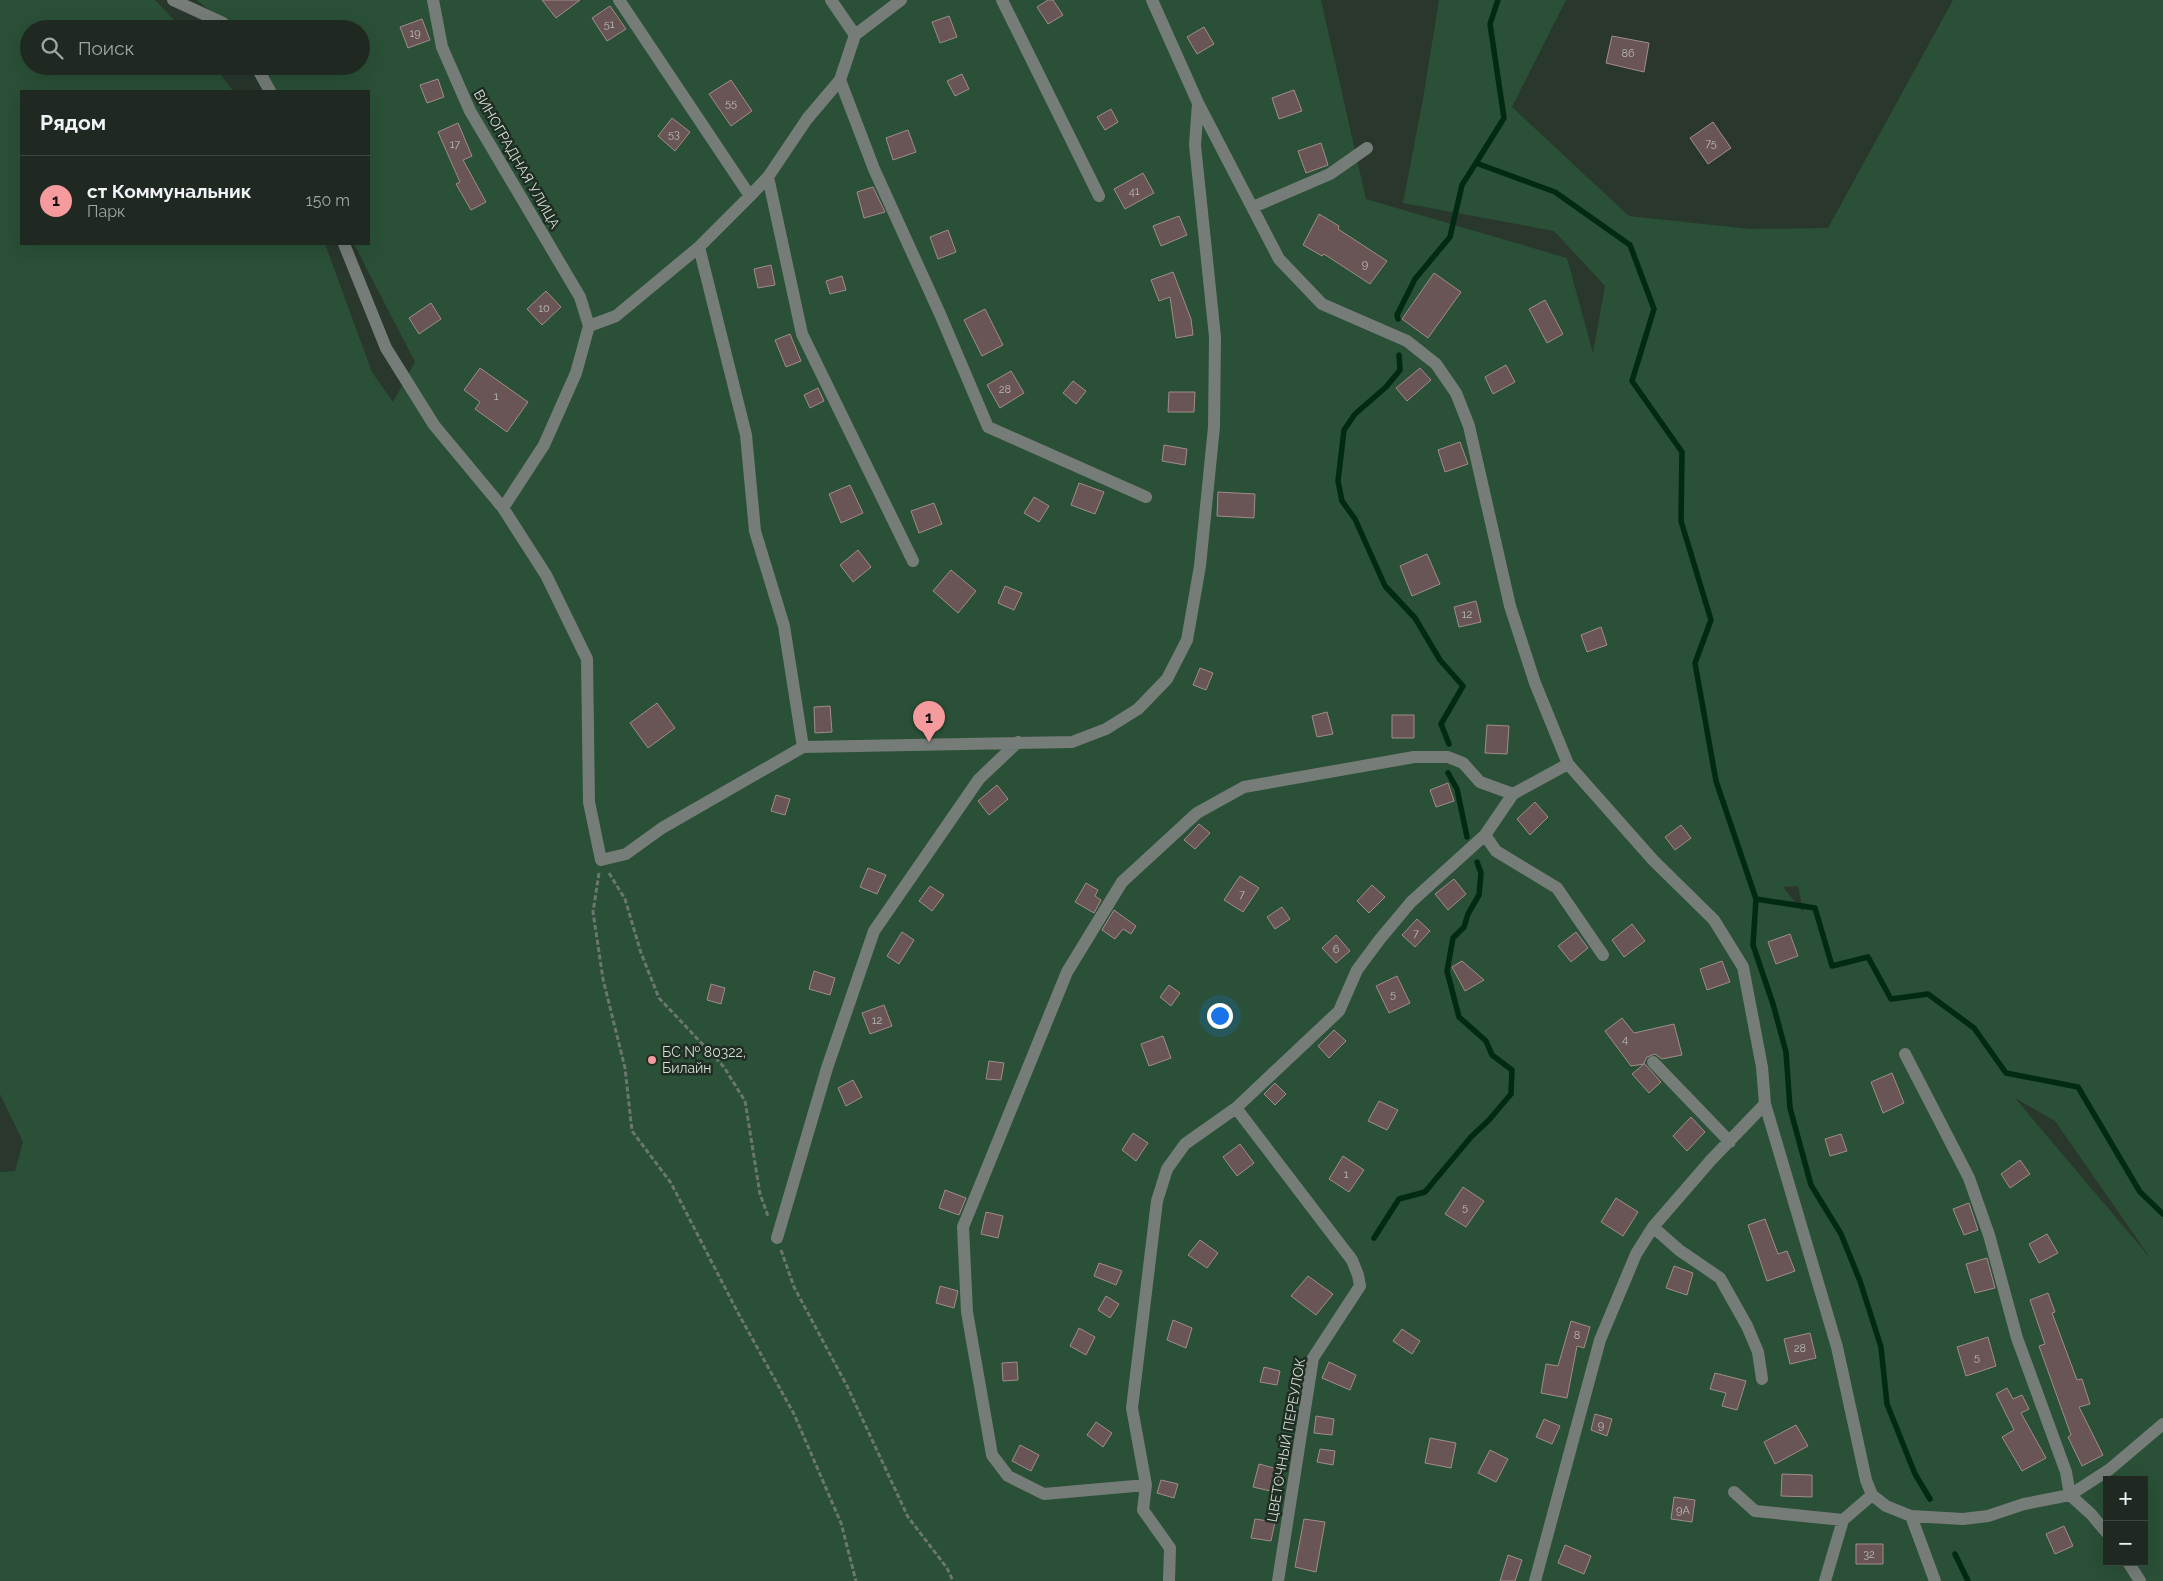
<!DOCTYPE html>
<html lang="ru">
<head>
<meta charset="utf-8">
<style>
  body { margin:0; font-family:Raleway,sans-serif; background:#2c352f; color:#f1f3f6 }
  .controls { position:absolute; right:15px; bottom:15px; display:grid; overflow:hidden; border-radius:0px; box-shadow:0 5px 20px #0002 }
  .controls button { width:45px; height:45px; display:grid; place-items:center; padding:0; border:0; border-bottom:1px solid #3c4540; background:#1f2922; color:#f1f3f6; font:25px sans-serif }
  .you { position:absolute; left:1219px; top:1015px; width:18px; height:18px; margin:-12px; border:4px solid #fff; border-radius:50%; background:#1a73e8; box-shadow:0 0 0 8px #1a73e833 }
  .badge { display:grid; place-items:center; width:32px; height:32px; border-radius:50%; background:#f59b9d; color:#111; font-size:16px; font-weight:700 }
  .pin { position:absolute; translate:-50% -41px; filter:drop-shadow(0 1px 2px #0008) }
  .pin::after { content:''; position:absolute; top:26px; width:18px; height:15px; background:inherit; clip-path:polygon(0 0,100% 0,50% 100%) }
  .list { margin:0; padding:0; list-style:none }
  h2 { display:flex; justify-content:space-between; align-items:center; height:65px; margin:0; padding:0 20px; font-size:21px }
  h2 small { font-size:16px; font-weight:400; color:#a1a6a5 }
  .list li { display:grid; grid-template-columns:32px 1fr auto; gap:15px; align-items:center; box-sizing:border-box; height:90px; padding:0 20px; border-top:1px solid #3c4540 }
  .list b { display:block; font-size:19px; white-space:nowrap }
  .list p { margin:0; font-size:16px; white-space:nowrap; color:#a1a6a5 }
  .list em { font-size:16px; font-style:normal; color:#a1a6a5 }
  .icon { flex:none; width:28px; height:28px; fill:none; stroke:currentColor; stroke-width:2; stroke-linecap:round; stroke-linejoin:round }
  .map { position:relative; flex:none; width:2163px; height:1581px; overflow:hidden }
  .search { position:absolute; background:#1f2922; box-shadow:0 5px 20px #0002; left:20px; top:20px; width:350px; height:55px; display:flex; align-items:center; gap:12px; box-sizing:border-box; padding:0 18px; border-radius:28px; color:#a1a6a5; font-size:19px }
  .panel { position:absolute; background:#1f2922; box-shadow:0 5px 20px #0002; left:20px; top:90px; width:350px; height:155px; border-radius:0px }
  .map>svg:first-child { display:block }
</style>
</head>
<body>
<div class="map">
<svg width="2163" height="1581" viewBox="0 0 2163 1581">
  <rect width="100%" height="100%" fill="#29372d"/>
  <path fill="#2a5037" fill-rule="evenodd" d="M0 0H155L183 29H29V66H214L233 91H21V244H325L372 372 393 402 415 362 354 244H369V91H275L262 66H361V29H230L197 0H1321L1366 199 1567 258 1593 353 1605 286 1554 231 1403 203 1423 99 1439 0H1566L1512 107 1629 216 1750 229 1828 228 1953 0H2163V1581H0V1172L15 1171 23 1142 0 1094ZM1798 886 1803 911V912L1783 887ZM2015 1098 2055 1121 2151 1259ZM2107 1480H2144V1562H2107Z"/>
  <g fill="none" stroke-linecap="round" stroke-linejoin="round">
    <path stroke="#002a11" stroke-width="5.5" d="M1498 0 1490 24 1504 118 1476 163 1555 192 1630 245 1654 309 1632 381 1682 452 1681 521 1711 620 1695 663 1716 781 1756 899 1815 908 1832 966 1868 957 1891 999 1928 994 1974 1028 2006 1073 2078 1087 2140 1192 2163 1214
      M1398 319 1397 315 1415 279 1450 237 1462 185 1476 163
      M1399 355 1400 370 1386 387 1355 414 1344 430 1338 481 1342 501 1355 519 1385 586 1415 618 1440 660 1463 686 1441 724 1449 744
      M1448 773 1457 789 1467 837
      M1756 899 1753 945 1773 1004 1786 1052 1790 1108 1811 1185 1841 1234 1860 1281 1881 1347 1887 1404 1915 1474 1930 1499
      M1374 1238 1399 1199 1425 1192 1471 1137 1489 1120 1511 1094 1512 1070 1492 1055 1486 1041 1459 1017 1447 971 1453 938 1464 927 1468 914 1479 895 1481 873 1477 862
      M1955 1554 1968 1581"/>
  </g>
  <path fill="#695555" stroke="#a18c8c" d="M542 0H580L556 18Z
    M1048 0H1053L1063 15 1048 24 1037 7Z
    M610 6 626 29 607 41 592 18Z
    M949 16 957 37 940 43 932 22Z
    M422 19 430 40 408 48 400 27Z
    M1204 27 1214 44 1197 54 1187 37Z
    M1612 36 1649 43 1644 72 1606 63Z
    M962 74 969 89 955 96 947 81Z
    M438 79 444 97 427 103 420 85Z
    M731 80 752 111 731 126 709 94Z
    M1294 90 1302 111 1279 119 1272 98Z
    M1111 109 1118 122 1105 130 1097 117Z
    M672 118 690 132 675 151 658 136Z
    M1713 122 1731 148 1708 164 1690 138Z
    M458 123 472 156 463 160 486 202 471 210 456 184 460 182 438 132Z
    M908 130 916 152 893 160 886 138Z
    M1321 143 1328 165 1306 173 1298 151Z
    M1143 173 1154 193 1125 209 1114 189Z
    M873 187 885 212 864 218 857 192Z
    M1319 214 1339 226 1338 229 1387 261 1370 284 1324 254 1322 256 1303 245Z
    M1179 216 1187 235 1161 246 1153 226Z
    M948 230 956 252 938 259 930 237Z
    M771 265 775 285 758 288 754 269Z
    M1173 272 1191 319 1193 335 1176 338 1170 297 1159 301 1151 280Z
    M1434 273 1461 292 1428 338 1402 319Z
    M842 276 846 290 830 294 826 281Z
    M546 291 561 307 542 325 527 309Z
    M1545 300 1563 334 1547 343 1529 309Z
    M431 303 441 319 419 334 409 318Z
    M985 309 1003 345 982 356 964 320Z
    M790 334 801 361 786 367 775 340Z
    M1506 365 1515 382 1493 394 1485 377Z
    M480 368 528 402 507 432 475 409 480 402 464 390Z
    M1420 368 1431 380 1407 401 1396 388Z
    M1011 371 1024 393 1000 408 987 385Z
    M1073 381 1086 391 1076 404 1063 393Z
    M818 388 824 401 810 408 804 395Z
    M1169 392H1195L1194 412H1168Z
    M1460 442 1468 464 1445 472 1438 450Z
    M1164 445 1187 449 1185 465 1162 461Z
    M1079 483 1104 492 1095 514 1071 505Z
    M850 485 863 513 841 523 829 494Z
    M1218 492 1255 494 1254 518 1217 516Z
    M1034 497 1049 506 1039 522 1024 513Z
    M934 503 942 524 919 533 911 511Z
    M858 550 871 567 853 582 840 565Z
    M1427 554 1440 584 1412 596 1400 566Z
    M951 570 976 591 958 613 933 591Z
    M1005 586 1022 593 1014 610 998 603Z
    M1476 601 1481 622 1459 627 1454 607Z
    M1601 627 1607 645 1587 652 1581 635Z
    M1200 668 1213 673 1206 690 1193 685Z
    M657 703 675 728 648 748 630 723Z
    M830 706 832 732 815 733 814 707Z
    M1327 712 1333 734 1317 737 1312 716Z
    M1392 715H1414V738H1392Z
    M1487 725 1509 726 1507 754 1485 753Z
    M1448 783 1454 801 1436 807 1430 790Z
    M997 785 1008 799 989 815 978 801Z
    M776 795 790 799 785 815 771 811Z
    M1535 802 1548 817 1530 835 1517 819Z
    M1199 824 1210 833 1195 849 1184 840Z
    M1681 825 1691 838 1675 850 1665 837Z
    M868 868 886 875 877 894 860 887Z
    M1240 876 1259 888 1243 912 1224 900Z
    M1454 879 1466 894 1448 910 1435 894Z
    M1086 883 1098 890 1095 896 1101 900 1094 913 1075 902Z
    M1372 885 1385 897 1369 913 1357 901Z
    M930 886 944 895 932 911 919 901Z
    M1282 907 1290 919 1275 929 1267 917Z
    M1114 910 1136 926 1131 934 1123 929 1115 939 1102 930Z
    M1417 919 1430 931 1415 947 1402 935Z
    M1632 924 1645 941 1624 957 1612 940Z
    M902 932 914 940 899 964 887 956Z
    M1576 932 1588 948 1571 962 1558 946Z
    M1790 934 1798 956 1776 964 1768 942Z
    M1336 935 1350 951 1336 963 1322 948Z
    M1462 961 1484 980 1465 991 1452 967Z
    M1722 961 1730 982 1707 990 1700 969Z
    M814 971 835 978 830 995 809 989Z
    M1397 976 1410 1003 1389 1013 1376 986Z
    M711 984 725 988 721 1004 707 1000Z
    M1169 985 1180 993 1171 1006 1160 997Z
    M884 1005 892 1026 870 1034 862 1013Z
    M1622 1018 1634 1033 1674 1024 1682 1055 1662 1059 1655 1054 1647 1057 1644 1063 1661 1082 1649 1093 1632 1074 1644 1064 1631 1066 1605 1031Z
    M1334 1030 1346 1041 1329 1058 1318 1046Z
    M1163 1036 1171 1058 1149 1066 1141 1044Z
    M989 1061 1004 1063 1001 1080 986 1079Z
    M1892 1073 1904 1103 1883 1113 1871 1082Z
    M853 1080 862 1097 846 1106 838 1088Z
    M1275 1083 1286 1094 1275 1105 1264 1094Z
    M1379 1101 1398 1110 1387 1130 1368 1121Z
    M1691 1117 1705 1132 1687 1151 1673 1136Z
    M1133 1133 1148 1143 1136 1161 1122 1150Z
    M1841 1134 1847 1151 1830 1156 1825 1139Z
    M1240 1144 1254 1163 1237 1176 1223 1157Z
    M1343 1156 1364 1170 1349 1192 1329 1179Z
    M2020 1160 2030 1174 2010 1188 2001 1174Z
    M1463 1187 1484 1201 1466 1227 1445 1214Z
    M945 1190 966 1198 959 1215 939 1208Z
    M1616 1198 1638 1212 1623 1236 1601 1222Z
    M1969 1203 1978 1230 1964 1235 1953 1209Z
    M986 1212 1003 1216 998 1238 981 1234Z
    M1765 1219 1778 1254 1787 1251 1795 1271 1767 1281 1748 1225Z
    M2047 1234 2058 1253 2039 1263 2029 1244Z
    M1200 1240 1218 1253 1207 1268 1188 1255Z
    M1987 1258 1995 1288 1975 1293 1966 1264Z
    M1099 1263 1122 1271 1116 1285 1094 1276Z
    M1674 1266 1693 1273 1687 1295 1666 1288Z
    M1308 1276 1333 1294 1316 1315 1291 1296Z
    M940 1286 958 1291 954 1308 936 1303Z
    M2048 1293 2055 1312 2052 1313 2077 1380 2082 1379 2090 1404 2079 1407 2103 1455 2082 1466 2068 1437 2071 1435 2039 1346 2045 1344 2030 1300Z
    M1106 1296 1119 1304 1110 1318 1098 1310Z
    M1173 1320 1192 1328 1186 1348 1167 1340Z
    M1571 1321 1590 1327 1584 1348 1577 1346 1567 1398 1541 1393 1546 1364 1558 1366Z
    M1079 1328 1095 1337 1086 1355 1070 1346Z
    M1402 1329 1420 1341 1412 1354 1393 1341Z
    M1810 1333 1816 1358 1790 1364 1784 1339Z
    M1988 1337 1996 1366 1966 1376 1957 1347Z
    M1017 1362 1018 1380 1003 1381 1002 1363Z
    M1329 1362 1356 1375 1350 1390 1322 1378Z
    M1264 1367 1280 1371 1277 1385 1260 1382Z
    M1715 1373 1746 1381 1737 1410 1722 1406 1726 1393 1710 1389Z
    M2007 1388 2013 1399 2022 1395 2029 1409 2021 1413 2046 1458 2022 1471 2002 1437 2014 1430 1996 1394Z
    M1595 1414 1612 1419 1607 1436 1591 1430Z
    M1316 1416 1334 1419 1332 1435 1314 1433Z
    M1544 1419 1560 1426 1552 1444 1536 1437Z
    M1096 1422 1112 1433 1103 1447 1087 1435Z
    M1796 1425 1808 1446 1775 1464 1764 1442Z
    M1430 1438 1456 1443 1451 1468 1425 1463Z
    M1020 1445 1039 1455 1031 1471 1012 1461Z
    M1320 1449 1335 1451 1333 1465 1317 1462Z
    M1490 1450 1508 1459 1496 1482 1478 1473Z
    M1259 1464 1281 1470 1275 1492 1253 1487Z
    M1782 1474 1812 1475V1497L1781 1496Z
    M1161 1480 1178 1484 1174 1498 1157 1493Z
    M1674 1497 1695 1500 1692 1522 1671 1519Z
    M1255 1519 1275 1522 1271 1541 1251 1538Z
    M1304 1519 1325 1522 1316 1572 1295 1567Z
    M2064 1526 2073 1546 2055 1554 2046 1534Z
    M1856 1544H1883V1564H1856Z
    M1565 1545 1591 1556 1584 1574 1558 1563Z
    M1508 1555 1522 1560 1515 1581H1500Z"/>
  <g fill="none" stroke-linecap="round" stroke-linejoin="round">
    <path stroke="#6b776e" stroke-width="3" stroke-dasharray="5 2.5" stroke-linecap="butt" d="M599 873 593 912 603 979 625 1068 632 1131 671 1183 737 1311 794 1414 841 1523 856 1581
      M609 873 625 899 641 953 659 998 724 1067 745 1101 760 1194 768 1216
      M781 1250 794 1287 847 1386 908 1517 947 1568 953 1581"/>
    <path stroke="#767d78" stroke-width="12" d="M173 0 223 23 227 29
      M433 0 442 47 470 111 580 297 589 326
      M619 0 750 196
      M831 0 855 35
      M1002 0 1099 196
      M1152 0 1198 103 1279 259 1322 304 1407 341 1436 364 1456 393 1469 426 1510 606 1535 683 1568 764 1653 860 1714 920 1743 967 1762 1067 1765 1104 1837 1347 1866 1480 1872 1495 1886 1506 1911 1516 1963 1519 1988 1516 2024 1504 2070 1495 2091 1514 2107 1533
      M256 66 270 91
      M840 80 874 169 940 314 988 427 1146 497
      M768 177 802 334 913 561
      M1253 207 1330 174 1367 148
      M344 244 386 348 434 425 503 508 546 575 587 659 589 802 601 860 626 854 662 828 803 747 1072 742 1106 729 1138 709 1167 679 1187 640 1200 566 1214 427 1215 337 1195 145 1198 103
      M699 247 746 435 755 531 784 626 803 747
      M503 508 544 445 576 373 589 326 616 316 699 247 750 196 768 177 807 119 840 80 855 35 901 0
      M1485 835 1496 851 1557 888 1603 955
      M1905 1054 1969 1178 1989 1235 2017 1338 2066 1472 2070 1495 2110 1469 2163 1424
      M1653 1062 1730 1142
      M1653 1227 1679 1250 1720 1278 1747 1326 1758 1352 1762 1379
      M777 1238 827 1068 874 931 979 779 1018 742
      M1146 1485 1044 1494 1008 1476 992 1455 967 1312 963 1227 1067 972 1122 882 1197 813 1244 787 1414 757H1448L1463 763 1480 782 1513 794
      M1734 1492 1755 1511 1843 1520
      M1911 1516 1935 1581
      M2128 1562 2140 1581
      M1169 1581 1170 1548 1143 1510 1146 1485 1132 1408 1157 1201 1167 1169 1185 1144 1236 1108
      M1278 1581 1313 1358 1360 1286 1358 1275 1352 1260 1236 1108 1339 1011 1357 970 1380 939 1411 902 1485 835 1513 794 1568 764
      M1535 1581 1600 1340 1636 1254 1653 1227 1711 1160 1765 1104
      M1825 1581 1843 1520 1872 1495"/>
  </g>
  <circle fill="#f59b9d" stroke="#1f2d23" stroke-width="2" cx="652" cy="1060" r="5"/>
  <g text-anchor="middle" stroke-width="5" stroke-linejoin="round" paint-order="stroke">
    <g font-size="11" fill="#b9bbb6">
      <text x="609" y="28">51</text>
      <text x="415" y="37">19</text>
      <text x="1628" y="57">86</text>
      <text x="731" y="107">55</text>
      <text x="674" y="138">53</text>
      <text x="1711" y="147">75</text>
      <text x="455" y="148">17</text>
      <text x="1134" y="195">41</text>
      <text x="1365" y="268">9</text>
      <text x="544" y="312">10</text>
      <text x="1005" y="393">28</text>
      <text x="496" y="400">1</text>
      <text x="1467" y="618">12</text>
      <text x="1242" y="898">7</text>
      <text x="1416" y="937">7</text>
      <text x="1336" y="953">6</text>
      <text x="1393" y="998">5</text>
      <text x="877" y="1024">12</text>
      <text x="1625" y="1043">4</text>
      <text x="1346" y="1178">1</text>
      <text x="1465" y="1211">5</text>
      <text x="1577" y="1339">8</text>
      <text x="1800" y="1352">28</text>
      <text x="1977" y="1361">5</text>
      <text x="1601" y="1429">9</text>
      <text x="1683" y="1514">9А</text>
      <text x="1869" y="1558">32</text>
    </g>
    <g font-size="14" fill="#d4ddd6" stroke="#1f2d23">
      <text transform="translate(517 159) rotate(60)" y="5">ВИНОГРАДНАЯ УЛИЦА</text>
      <text transform="translate(1286 1440) rotate(-80)" y="5">ЦВЕТОЧНЫЙ ПЕРЕУЛОК</text>
    </g>
    <g font-size="14" fill="#d4ddd6" stroke="#1f2d23" text-anchor="start">
      <text x="662" y="1057">БС № 80322,<tspan x="662" dy="16">Билайн</tspan></text>
    </g>
  </g>
</svg>
<div class="controls">
<button>+</button>
<button>−</button>
</div>
<div class="you"></div>
<div class="pin badge" style="left:929px;top:742px">1</div>
<div class="search"><svg class="icon" aria-label="search" viewBox="0 0 24 24"><circle cx="10" cy="10" r="6"/><path d="M15 15l6 6"/></svg>Поиск</div>
<section class="panel">
<h2>Рядом<small></small></h2>
<ul class="list">
<li><span class="badge">1</span><div><b>ст Коммунальник</b><p>Парк</p></div><em>150 m</em></li>
</ul>
</section>
</div>
</body>
</html>
